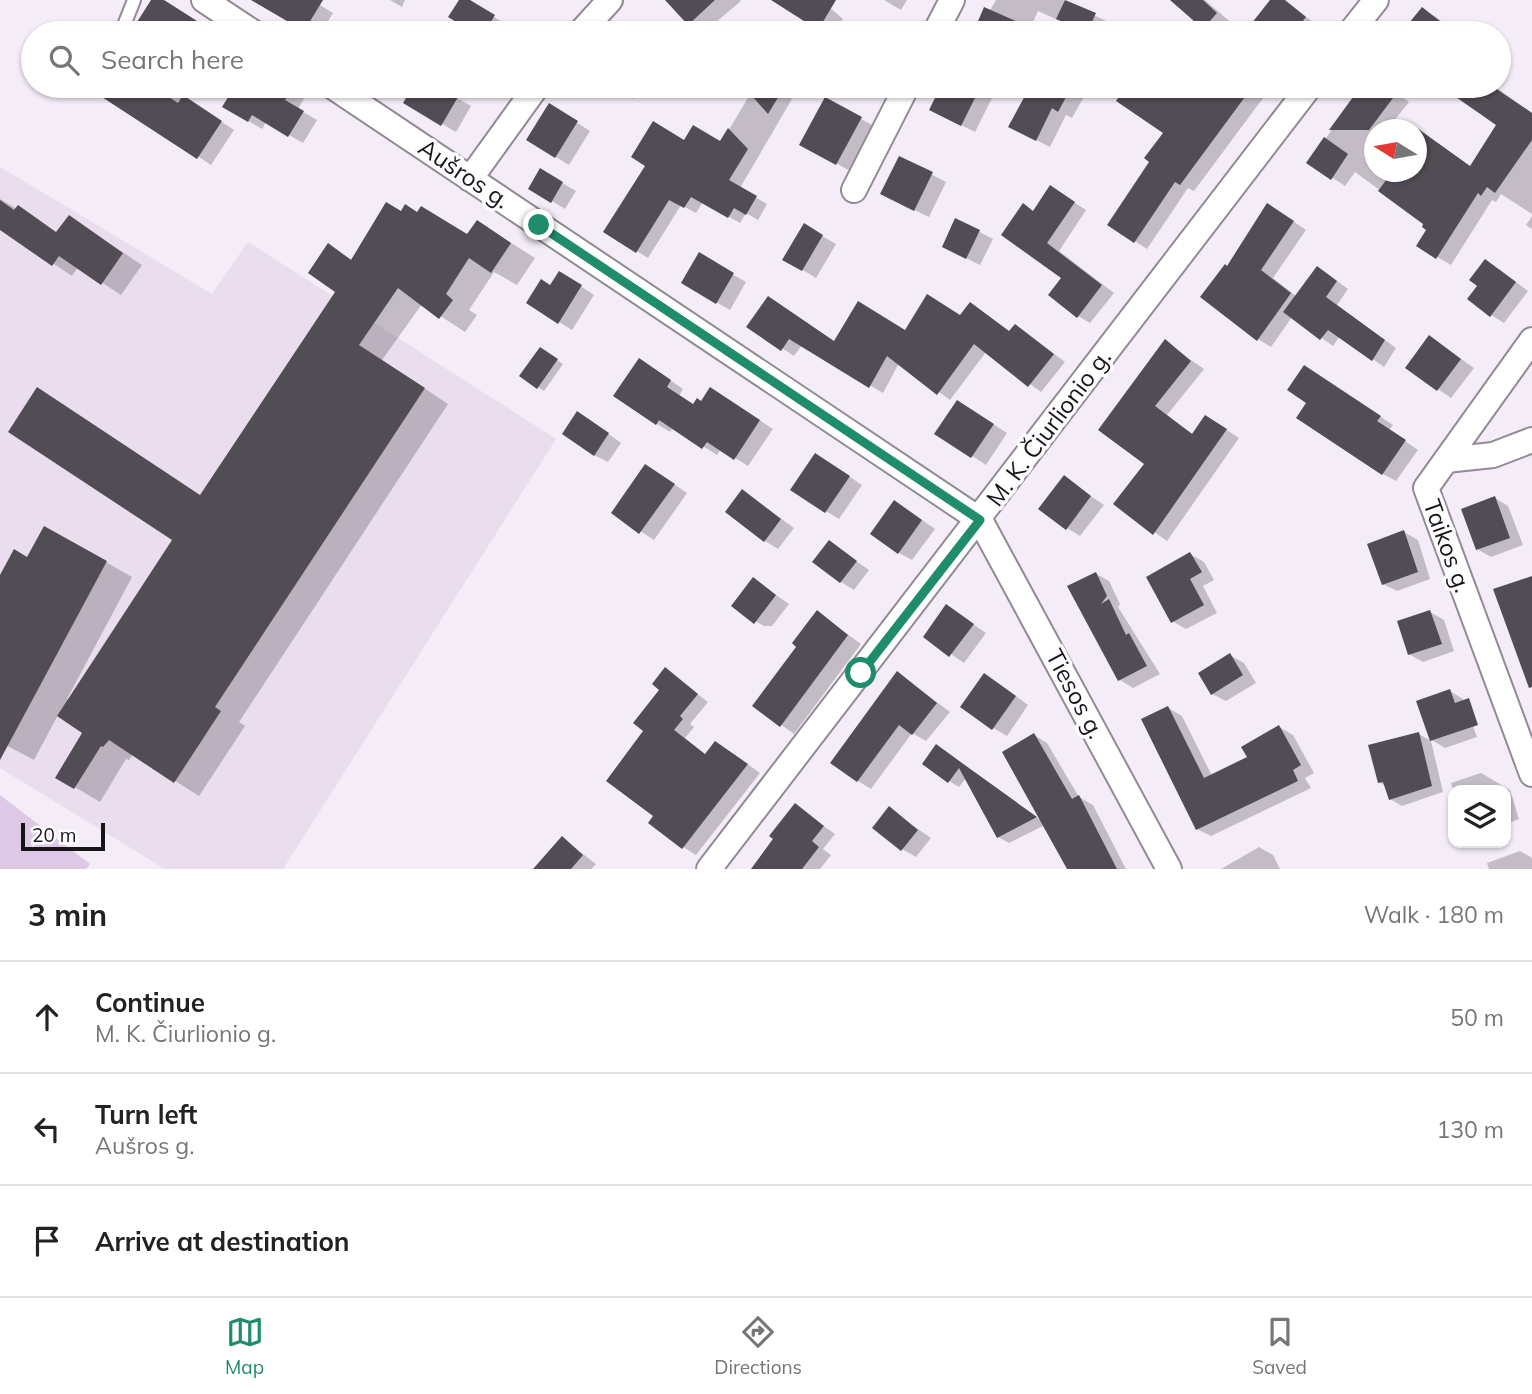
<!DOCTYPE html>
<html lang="en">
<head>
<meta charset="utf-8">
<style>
  body { margin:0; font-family:Mulish,sans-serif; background:#f6f6f6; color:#222 }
  .controls { position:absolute; right:21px; bottom:21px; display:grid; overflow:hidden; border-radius:14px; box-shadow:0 2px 5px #0004 }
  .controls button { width:63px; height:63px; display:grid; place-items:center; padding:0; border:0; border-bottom:2px solid #e0e0e0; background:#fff; color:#222; font:35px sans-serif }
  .compass { position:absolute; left:1364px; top:119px; width:63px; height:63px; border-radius:50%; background:#fff; box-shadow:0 2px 5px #0004; rotate:281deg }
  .scale { position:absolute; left:21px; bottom:18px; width:84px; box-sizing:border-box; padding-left:7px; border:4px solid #181519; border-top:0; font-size:19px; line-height:24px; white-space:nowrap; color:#181519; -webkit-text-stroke:5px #fdfcfe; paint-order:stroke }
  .stop { position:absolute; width:21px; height:21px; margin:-16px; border:5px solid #1f8c6b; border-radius:50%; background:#fff }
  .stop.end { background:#1f8c6b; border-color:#fff; box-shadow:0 2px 7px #0008 }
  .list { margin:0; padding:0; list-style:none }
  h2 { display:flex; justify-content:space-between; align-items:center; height:91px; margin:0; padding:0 28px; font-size:30px }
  h2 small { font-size:23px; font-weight:400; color:#767676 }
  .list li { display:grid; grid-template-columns:46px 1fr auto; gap:21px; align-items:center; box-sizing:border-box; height:112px; padding:0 28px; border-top:2px solid #e0e0e0 }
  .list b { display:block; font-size:26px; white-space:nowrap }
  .list p { margin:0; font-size:23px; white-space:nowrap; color:#767676 }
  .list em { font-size:23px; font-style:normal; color:#767676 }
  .icon { flex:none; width:38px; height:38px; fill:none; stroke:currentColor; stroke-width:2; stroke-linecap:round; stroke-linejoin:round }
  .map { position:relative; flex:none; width:1532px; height:869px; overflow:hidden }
  .search { position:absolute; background:#fff; box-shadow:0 2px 5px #0004; left:21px; right:21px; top:21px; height:77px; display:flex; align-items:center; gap:18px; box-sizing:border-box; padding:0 24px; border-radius:38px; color:#767676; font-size:26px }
  .sheet { height:427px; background:#fff }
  nav { display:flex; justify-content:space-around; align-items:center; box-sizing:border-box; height:98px; border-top:2px solid #e0e0e0; background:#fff; font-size:19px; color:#767676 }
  nav a { display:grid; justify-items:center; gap:4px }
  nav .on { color:#1f8c6b }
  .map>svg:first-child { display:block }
</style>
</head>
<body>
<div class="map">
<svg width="1532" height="869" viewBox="0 0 1532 869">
  <rect width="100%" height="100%" fill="#f4ecf7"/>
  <path fill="#eaddee" d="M0 167 212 294 248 242 556 439 283 869H165L0 768Z"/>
  <path fill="#ddc8e5" d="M0 795 90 864 86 869H0Z"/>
  <path fill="#0003" d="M280 0H312L333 13 321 33H311L274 11Z
    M390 0H405L402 7Z
    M461 0H467L507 25 502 33H478L451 16Z
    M667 0H740L741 1 703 33 691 26Z
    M775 0H821L843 19 834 33H827Z
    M884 0H907L901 10Z
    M996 0H1063L1108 22 1102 33H1087L1038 11 1028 33H975L985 10 989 12Z
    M1172 0H1205L1243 33H1211Z
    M1272 0H1284L1317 25 1311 33H1247Z
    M1422 10 1436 17 1456 33H1394L1402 23 1408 27Z
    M630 27 641 33H624Z
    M361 28 370 33H358Z
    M93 86H183L179 93 234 130 211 165Z
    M237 86H290L306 95 298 109 317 120 303 143 266 122 262 129 225 107Z
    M392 86H436L471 106 456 132 405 102 409 95Z
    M614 86H646L633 99Z
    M755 86H770L792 99 740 188 767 204 758 220 746 213 740 223 703 202 696 213 681 205 648 258 606 232 684 142 721 143Z
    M943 86H998L975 132 931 110Z
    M1032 86 1046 90 1048 86H1074L1086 93 1072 118 1066 115 1050 147 1011 127Z
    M1128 86H1184L1204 99 1213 86H1272L1194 191 1188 188 1147 249 1109 224 1152 161 1165 133 1118 100Z
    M1363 86H1388L1409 102 1390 126 1394 130H1374V172H1416V146L1424 135 1471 167 1498 125 1443 86H1494L1532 113V214L1501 194 1496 202 1492 200 1451 265 1418 246 1428 229 1426 224 1355 172 1345 186 1309 162Z
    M826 100 874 126 850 171 802 144Z
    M563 114 590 131 569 165 556 157Z
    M900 158 946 182 929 217 896 201Z
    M541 171 576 191 565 209 530 188Z
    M1063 195 1086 210 1059 251 1114 293 1090 323 1078 316 1063 278 1003 234Z
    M0 199 58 233 69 217 142 265 121 295 78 267 72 276 0 228Z
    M402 213 469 236 478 222 535 258 517 285 494 272 469 310 477 315 465 332 422 304 382 360 448 404 239 722 245 726 199 796 133 754 129 760 126 759 100 802 58 777 85 733 58 715 34 760 0 742V578L28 559 106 562 132 577 67 699 69 701 338 291 328 246 353 260Z
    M1281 213 1306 230 1273 278 1296 296 1329 275 1348 289 1337 305 1396 348 1384 367 1340 336 1333 346 1292 317 1271 347 1258 339 1228 268Z
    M1532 216V229L1526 225Z
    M956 220 993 239 980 265 958 254Z
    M805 226 836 244 816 278 785 259Z
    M699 255 746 282 730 310 683 283Z
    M1499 269 1528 291 1504 323 1491 315Z
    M573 281 594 295 572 330 559 322 551 287Z
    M961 317 1011 332 1016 326 1065 362 1041 392 986 352 950 400 899 363 883 393 802 345 794 356 748 326 835 343 906 332Z
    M1430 337 1474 368 1451 398 1407 367Z
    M1165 342 1204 369 1167 415 1194 435 1219 425 1239 438 1167 541 1115 504 1146 463 1100 429Z
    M547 353 563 364 544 391 538 387Z
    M653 368 683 389 679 396 694 405 724 397 773 429 748 466 721 449 717 455 673 427 670 432 657 424Z
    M1318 375 1393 425 1389 430 1418 450 1396 481 1383 474 1308 402Z
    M971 410 1007 433 986 465 937 433Z
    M591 421 621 443 608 462 594 455Z
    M829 463 862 485 839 519 826 511Z
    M659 474 687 493 654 540 613 513Z
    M1064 478 1104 505 1080 536 1067 528Z
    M743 491 794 528 778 549 765 541Z
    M1495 498 1508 506 1523 545 1491 557 1477 549Z
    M908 510 935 529 912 560 899 553Z
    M1404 532 1418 540 1430 579 1397 591 1383 584Z
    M829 542 869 570 854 590 841 582Z
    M1190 554 1204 562 1214 580 1203 586 1217 613 1186 629 1172 621Z
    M1096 574 1109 581 1120 604 1118 607 1160 674 1133 688 1120 680 1069 587Z
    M753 579 789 604 772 626H764L750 618Z
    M947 606 986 633 964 663 925 636Z
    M1430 612 1444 620 1454 651 1423 662 1409 654Z
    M818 613 861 644 794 734 754 705 799 646Z
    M1230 655 1244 663 1256 683 1226 701 1212 694Z
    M665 670 708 702 690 724 694 727 685 738 696 747 644 805 646 731 662 689Z
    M898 673 950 712 926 741 912 733 871 789 858 781Z
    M998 683 1028 705 1007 736 993 728Z
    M1450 691 1463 699 1477 737 1445 748 1432 740Z
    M1168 708 1182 716 1212 776 1250 758 1279 727 1293 735 1314 773 1305 778 1311 788 1211 836 1197 829Z
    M1419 734 1431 741 1443 792 1402 806 1390 799 1386 786 1379 782Z
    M1034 735 1047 743 1079 797 1093 805 1126 869H1070L1045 825 1009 843 998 837 966 778 959 787 949 781 947 753 1043 822Z
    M732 753 760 773 696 855 683 847Z
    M1481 773 1510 790 1519 819 1506 824V790H1453L1451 783Z
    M795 806 835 834 823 849 831 855 820 869H752Z
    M889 809 931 838 916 857 902 849Z
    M562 838 596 864 591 869H535Z
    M1259 847 1273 855 1280 869H1221Z
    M1520 851 1532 858V869H1489L1487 863Z"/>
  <path fill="#524c55" d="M151 0H164L216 33H130Z
    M251 0H323L304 31Z
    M459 0H470L495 15 484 33H474L448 17Z
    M665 0H715L688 25Z
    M771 0H836L818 30Z
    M1065 0 1096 13 1087 33 1056 19Z
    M1170 0H1203L1217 13 1203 29Z
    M1270 0H1285L1306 17 1293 33H1244Z
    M984 7 1043 33H973Z
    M1422 7 1455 33H1401Z
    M85 86H152L178 103 183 95 222 121 197 159Z
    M235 86H294L285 100 304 111 288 137 252 115 248 122 222 107Z
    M413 86H439L458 97 441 126 403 103Z
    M743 86H785L768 114Z
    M941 86H981L961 126 929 110Z
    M1011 86H1072L1058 112 1052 108 1036 141 1008 127 1026 94Z
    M1126 86H1253L1180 185 1175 182 1134 243 1107 225 1149 162 1144 158 1163 133 1116 101Z
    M1361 86H1402L1369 130H1329Z
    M1440 86H1492L1532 113V140L1495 193 1487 187 1481 196 1478 193 1436 259 1416 246 1426 230 1422 227 1423 224 1378 191 1392 172H1417V128L1470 166 1496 125Z
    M825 97 862 117 836 165 799 145Z
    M549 103 578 121 555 158 526 140Z
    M653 121 684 140 693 125 720 141 728 128 748 149 729 180 757 196 746 215 734 208 728 218 691 197 684 208 669 200 636 253 603 232 645 166 631 157Z
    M1324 137 1348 154 1331 180 1306 163Z
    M899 156 933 172 914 211 880 194Z
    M540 168 563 182 551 203 528 189Z
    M1050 185 1075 202 1047 243 1102 285 1077 318 1048 295 1061 278 1001 235 1023 203 1033 211Z
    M0 200 14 210 18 205 56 232 69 215 123 253 101 285 59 256 52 266 0 230Z
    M386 202 401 211 405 204 417 212 421 206 467 234 477 220 511 243 491 273 469 258 446 294 453 300 439 319 398 288 359 345 425 388 215 707 221 711 174 783 109 740 103 747 101 746 74 789 55 778 82 733 57 716 172 540 8 432 37 387 200 495 335 292 308 273 328 243 351 260Z
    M1267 203 1294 221 1261 270 1291 293 1257 341 1200 297 1225 264 1227 266Z
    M955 218 980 230 966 259 942 247Z
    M804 223 823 235 802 271 782 260Z
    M699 252 734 273 716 304 681 283Z
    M1485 259 1516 282 1490 317 1467 299 1477 286 1469 280Z
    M1317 266 1337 281 1326 297 1385 340 1372 361 1328 330 1320 340 1283 312Z
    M559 271 582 285 558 324 526 303 541 279 550 285Z
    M927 294 960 315 970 302 1009 331 1015 324 1054 354 1028 387 974 344 937 395 887 356 869 388 789 339 781 351 746 327 768 296 834 341 858 301 905 330Z
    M1429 335 1461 359 1437 391 1405 368Z
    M1165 339 1191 361 1155 406 1192 434 1205 415 1227 429 1153 535 1113 504 1144 464 1098 430Z
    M540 347 558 359 537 389 519 376Z
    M639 358 671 380 667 387 693 404 697 398 701 401 710 387 760 420 734 460 707 442 702 449 659 420 656 425 613 396Z
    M1304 365 1381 416 1377 421 1406 440 1382 475 1296 418 1306 403 1287 390Z
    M957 400 994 424 971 458 934 434Z
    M577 411 609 433 594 456 562 434Z
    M815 453 850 476 825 513 790 490Z
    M645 464 675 484 639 534 611 513Z
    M1064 475 1091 496 1066 530 1038 509Z
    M742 489 781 519 764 542 725 512Z
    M1495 496 1510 538 1476 550 1461 509Z
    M894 500 922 520 898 554 870 534Z
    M44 526 107 561 0 760V575L14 549 27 557Z
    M1404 530 1418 572 1382 585 1367 544Z
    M829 540 857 561 840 583 812 562Z
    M1190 552 1202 572 1190 579 1204 605 1171 623 1146 577Z
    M1096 572 1107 596 1101 604 1109 599 1126 635 1129 633 1147 666 1118 681 1067 586Z
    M1532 576V687L1529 688 1493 589Z
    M753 577 776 595 754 624 731 606Z
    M946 604 974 624 949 657 923 637Z
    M817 610 848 635 780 727 752 706 796 647 792 643Z
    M1430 610 1442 644 1408 655 1397 621Z
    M1230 653 1243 675 1211 695 1198 673Z
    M665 667 698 694 680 716 683 719 674 730 705 754 715 741 748 764 682 849 648 823 653 816 606 781 643 731 633 723 659 690 652 684Z
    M897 671 937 703 912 735 899 725 857 782 830 763Z
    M984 673 1016 696 992 730 960 707Z
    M1450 689 1455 703 1469 698 1478 725 1430 741 1416 701Z
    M1168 706 1204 778 1247 757 1241 747 1279 725 1301 765 1293 770 1298 781 1196 830 1141 719Z
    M1419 732 1432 786 1389 800 1383 782 1378 783 1368 745Z
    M1034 733 1072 799 1079 795 1117 869H1067L1002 752Z
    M936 744 962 763 1037 817 997 838 959 768 948 783 922 764Z
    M795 803 824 826 812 841 819 847 802 869H751L773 839 769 836Z
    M889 806 918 830 901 851 872 828Z
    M562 836 583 855 571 869H533Z"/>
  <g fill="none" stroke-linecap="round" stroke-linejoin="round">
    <defs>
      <path id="lane" d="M121 33 134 0"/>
      <path id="street" d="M204 0 254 33
        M580 33 610 0
        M935 33 952 0
        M1350 33 1376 0
        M332 86 980 520 1169 869
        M470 179 537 86
        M854 190 907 86
        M1532 340 1426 488 1532 774
        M1446 460 1493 455 1532 440
        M709 869 1310 86"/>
    </defs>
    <use href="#lane" stroke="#928a94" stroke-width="16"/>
    <use href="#street" stroke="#928a94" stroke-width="28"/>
    <use href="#lane" stroke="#fff" stroke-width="12"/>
    <use href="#street" stroke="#fff" stroke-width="24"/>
  </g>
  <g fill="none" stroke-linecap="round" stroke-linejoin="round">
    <path stroke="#1f8c6b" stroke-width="9" d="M539 225 980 520 861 673"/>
  </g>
  <g text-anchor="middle" stroke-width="7" stroke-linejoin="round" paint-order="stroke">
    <g font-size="24" fill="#181519" stroke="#fdfcfe">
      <text transform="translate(464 174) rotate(34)" y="8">Aušros g.</text>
      <text transform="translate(1049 428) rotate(-53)" y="8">M. K. Čiurlionio g.</text>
      <text transform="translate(1447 546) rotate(70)" y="8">Taikos g.</text>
      <text transform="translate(1075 694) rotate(62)" y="8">Tiesos g.</text>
    </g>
  </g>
</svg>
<div class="controls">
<button><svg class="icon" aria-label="layers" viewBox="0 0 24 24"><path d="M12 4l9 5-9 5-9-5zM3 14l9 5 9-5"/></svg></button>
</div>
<svg class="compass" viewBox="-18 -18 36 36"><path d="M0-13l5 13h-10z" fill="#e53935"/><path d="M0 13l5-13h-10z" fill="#767676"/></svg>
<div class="scale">20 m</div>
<div class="stop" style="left:861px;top:673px"></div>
<div class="stop end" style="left:539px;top:225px"></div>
<div class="search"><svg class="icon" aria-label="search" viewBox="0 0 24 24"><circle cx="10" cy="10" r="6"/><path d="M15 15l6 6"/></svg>Search here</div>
</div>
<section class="sheet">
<h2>3 min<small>Walk · 180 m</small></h2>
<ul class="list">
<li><svg class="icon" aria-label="ahead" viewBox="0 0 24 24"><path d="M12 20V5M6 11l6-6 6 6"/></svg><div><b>Continue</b><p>M. K. Čiurlionio g.</p></div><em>50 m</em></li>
<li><svg class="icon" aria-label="left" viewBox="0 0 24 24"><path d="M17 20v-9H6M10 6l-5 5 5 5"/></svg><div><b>Turn left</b><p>Aušros g.</p></div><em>130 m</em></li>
<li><svg class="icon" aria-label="arrive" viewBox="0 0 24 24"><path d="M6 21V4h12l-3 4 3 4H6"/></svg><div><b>Arrive at destination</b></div></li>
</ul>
</section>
<nav>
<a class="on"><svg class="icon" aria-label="map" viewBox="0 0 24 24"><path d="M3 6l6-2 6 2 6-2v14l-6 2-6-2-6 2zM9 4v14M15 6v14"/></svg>Map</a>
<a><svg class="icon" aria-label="directions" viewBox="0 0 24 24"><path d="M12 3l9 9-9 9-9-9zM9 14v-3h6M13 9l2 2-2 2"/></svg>Directions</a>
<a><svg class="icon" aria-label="saved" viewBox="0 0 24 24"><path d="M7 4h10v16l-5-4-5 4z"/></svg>Saved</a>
</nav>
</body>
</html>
